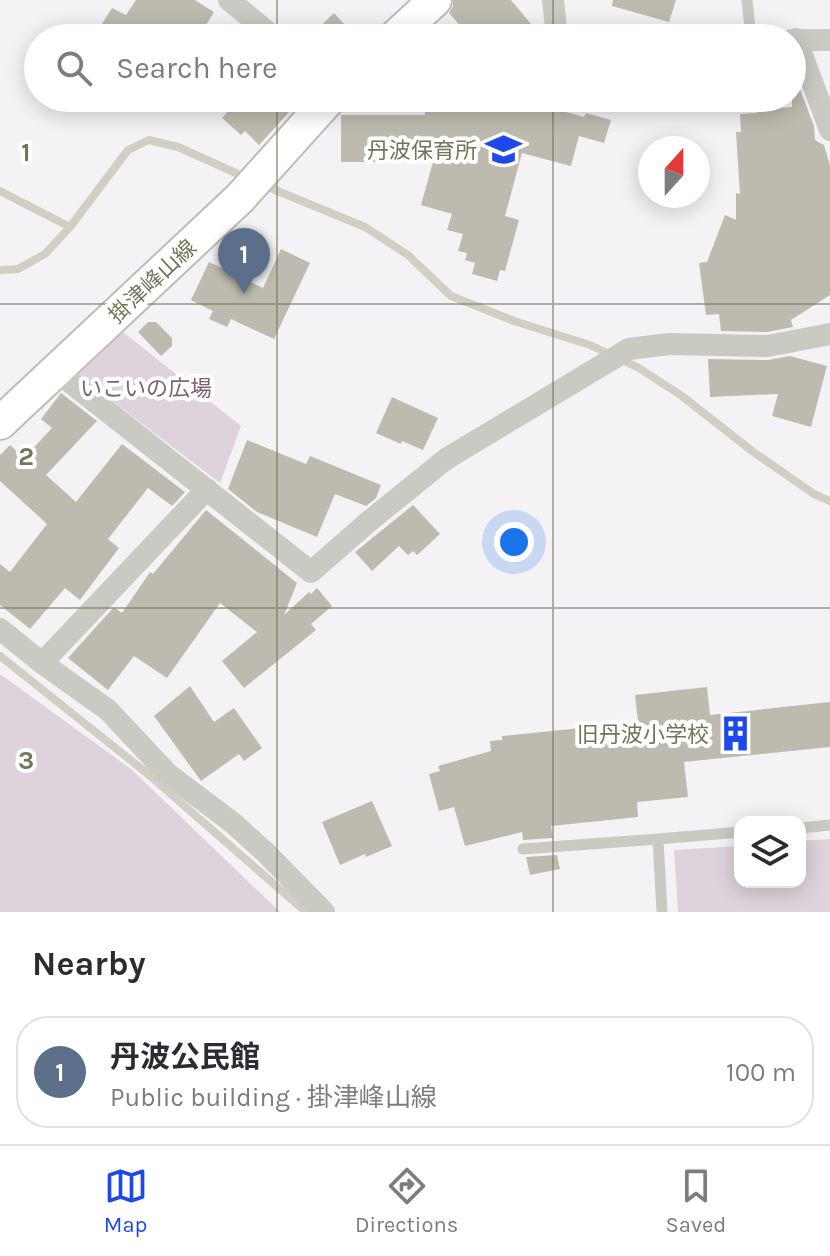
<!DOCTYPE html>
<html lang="en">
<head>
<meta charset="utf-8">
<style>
  body { margin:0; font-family:Karla,"Noto Sans JP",sans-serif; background:#f2f2f3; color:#2b2b33 }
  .controls { position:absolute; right:24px; bottom:24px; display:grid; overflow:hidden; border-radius:16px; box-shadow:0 4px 20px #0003 }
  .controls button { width:72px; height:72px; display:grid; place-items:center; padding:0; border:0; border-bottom:2px solid #e1e1e2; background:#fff; color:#2b2b33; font:40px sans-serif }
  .compass { position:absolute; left:638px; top:136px; width:72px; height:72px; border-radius:50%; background:#fff; box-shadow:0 4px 20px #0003; rotate:21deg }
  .you { position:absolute; left:514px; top:542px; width:28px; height:28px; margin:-20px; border:6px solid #fff; border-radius:50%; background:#1a73e8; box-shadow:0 0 0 12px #1a73e833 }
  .badge { display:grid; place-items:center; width:52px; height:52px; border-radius:50%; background:#1d49ec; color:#fff; font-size:26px; font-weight:700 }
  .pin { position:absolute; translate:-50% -66px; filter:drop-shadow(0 2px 4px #0008) }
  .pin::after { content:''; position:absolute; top:42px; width:28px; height:24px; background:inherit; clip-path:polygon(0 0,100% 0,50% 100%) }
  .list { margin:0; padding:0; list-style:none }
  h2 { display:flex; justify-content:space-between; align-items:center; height:104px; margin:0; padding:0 32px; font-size:34px }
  h2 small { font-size:26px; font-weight:400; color:#7c7c81 }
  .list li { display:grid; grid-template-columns:52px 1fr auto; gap:24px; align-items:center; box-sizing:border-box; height:112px; margin:0 16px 16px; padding:0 16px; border:2px solid #e1e1e2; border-radius:32px }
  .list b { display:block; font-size:30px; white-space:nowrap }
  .list p { margin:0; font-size:26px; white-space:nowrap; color:#7c7c81 }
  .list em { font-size:26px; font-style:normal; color:#7c7c81 }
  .icon { flex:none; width:44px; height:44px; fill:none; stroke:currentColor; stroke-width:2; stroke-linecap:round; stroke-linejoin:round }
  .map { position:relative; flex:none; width:830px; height:912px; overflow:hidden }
  .search { position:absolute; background:#fff; box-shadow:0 4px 20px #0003; left:24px; right:24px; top:24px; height:88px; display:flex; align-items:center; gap:20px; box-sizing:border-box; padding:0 28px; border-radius:44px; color:#7c7c81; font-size:30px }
  .sheet { height:232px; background:#fff }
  nav { display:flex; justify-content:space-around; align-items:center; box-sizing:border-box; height:112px; border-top:2px solid #e1e1e2; background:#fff; font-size:22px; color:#7c7c81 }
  nav a { display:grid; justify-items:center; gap:4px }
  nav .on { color:#1d49ec }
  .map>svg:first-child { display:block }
</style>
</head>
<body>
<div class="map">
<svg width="830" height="912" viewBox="0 0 830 912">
  <rect width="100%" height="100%" fill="#f5f2f6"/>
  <path fill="#ded3dc" d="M123 332 241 426 220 483 78 375Z
    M0 674 131 769 280 912H0Z
    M830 839V912H678L674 850 740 846V882H800V841Z"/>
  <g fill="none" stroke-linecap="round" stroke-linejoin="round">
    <path stroke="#d1cfc4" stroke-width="8" d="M263 185 365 227 408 255 451 296 514 321 590 345 639 368 682 396 752 451 814 494 830 501
      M0 191 70 227
      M0 270 18 269 45 254 70 227 128 150 149 140 178 147 247 178
      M0 656 148 774 306 912"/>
  </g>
  <path fill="#bdbbaf" d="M136 0H195L214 12 198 38H111L98 30 112 8 126 15Z
    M453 0H511L531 24 514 38H471L449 13 453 6Z
    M613 0H676L669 22 612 6Z
    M334 13 357 38H308Z
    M792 68 814 126 815 140 824 145 830 165V295L791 320 793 327 767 332 721 331 719 314 706 315 699 263 707 262 725 215 736 220V193L740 194 736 132H741L740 114 757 113 756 109 792 107Z
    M240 98H302L259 145 245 131 241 135 222 118Z
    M506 102 541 112 542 105 584 117 586 113 611 120 604 143 579 136 571 166 522 153 505 216 519 220 505 271 500 270 497 281 472 274 475 263 465 260 467 253 458 251 463 234 447 230 452 214 421 205 433 162H341V115H425V105H484L504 111Z
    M281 249 310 263 274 339 231 319 227 327 209 319 213 311 191 300 209 262 263 288Z
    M148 322H156L172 338V346L161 356 138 332Z
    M790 356 827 366 811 427 772 416 778 394 710 397 708 359 768 360Z
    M61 393 97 421 46 475 76 502 122 444 185 492 172 506 148 488 108 539 119 548 80 600 65 588 30 629 0 605V564L10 572 47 524 0 481V455L10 445 24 458 52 428 41 419Z
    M392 397 438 418 423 450 402 441 401 444 376 433Z
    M247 440 306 464 310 456 381 485 376 498 366 506 335 494 317 537 257 512 228 489Z
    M413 505 440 534 417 555 413 551 408 555 399 546 372 571 355 552Z
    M206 510 297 583 284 615 309 592 311 594 317 588 332 606 311 624 316 630 244 688 222 661 257 632 220 603 167 678 134 656 108 690 68 658 114 607 122 613 150 572 153 574Z
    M190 686 214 722 234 708 262 748 244 761 239 754 201 781 154 716Z
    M707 687 710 715 830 702V747L684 762 688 797 637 802 638 817 551 826 553 838 523 840 522 832 465 846 454 807 439 811 429 774 440 771 438 766 491 751 490 741 502 740V736L638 722 635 695Z
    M372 801 392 846 366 857 365 854 340 865 322 822Z
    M557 855 560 869 530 875 526 857Z"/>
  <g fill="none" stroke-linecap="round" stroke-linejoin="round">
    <defs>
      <path id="secondary" d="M394 38 435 0
        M0 423 240 198 330 98"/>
    </defs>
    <use href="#secondary" stroke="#bdbdb3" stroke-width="36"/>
    <path stroke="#cacac3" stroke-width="11" d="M747 0 751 38
      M800 828 830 825
      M523 849 658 839
      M662 912 658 839 740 832"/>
    <path stroke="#cacac3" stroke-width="22" d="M229 0 275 38
      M553 0 557 38
      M796 39 830 130
      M792 40H830
      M56 371 311 572 367 523 446 459 629 349 669 344 768 346 830 334
      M0 629 42 663 108 710 168 774 233 823 265 852 324 912
      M42 663 207 489"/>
    <use href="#secondary" stroke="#fff" stroke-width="32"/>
  </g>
  <path fill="none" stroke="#747458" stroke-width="2" stroke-opacity="0.55" d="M277 0V38M553 0V38M277 98V912M553 98V912M0 304H830M0 608H830"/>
  <defs>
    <symbol id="school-bare" viewBox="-9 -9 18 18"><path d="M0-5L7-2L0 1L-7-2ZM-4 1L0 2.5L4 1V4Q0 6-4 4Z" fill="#1d49ec" stroke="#fff" stroke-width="2.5" paint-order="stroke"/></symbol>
    <symbol id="building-bare" viewBox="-9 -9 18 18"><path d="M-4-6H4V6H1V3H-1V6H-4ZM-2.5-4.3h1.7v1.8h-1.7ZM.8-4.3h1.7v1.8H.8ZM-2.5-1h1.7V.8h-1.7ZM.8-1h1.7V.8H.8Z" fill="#1d49ec" stroke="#fff" stroke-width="2.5" paint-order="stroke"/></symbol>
  </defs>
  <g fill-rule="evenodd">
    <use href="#school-bare" x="478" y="124" width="51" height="51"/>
    <use href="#building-bare" x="710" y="708" width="51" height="51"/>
  </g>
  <g text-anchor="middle" stroke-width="8" stroke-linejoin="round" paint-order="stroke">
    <g font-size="22" fill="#747458" stroke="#fff" text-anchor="end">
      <text x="477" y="158">丹波保育所</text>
      <text x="709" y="742">旧丹波小学校</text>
    </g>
    <g font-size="22" fill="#747458" stroke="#fff">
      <text transform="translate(152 281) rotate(-43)" y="8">掛津峰山線</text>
    </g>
    <g font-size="22" fill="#7c6373" stroke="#fff">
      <text x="146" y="396">いこいの広場</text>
    </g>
  </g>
  <g font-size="26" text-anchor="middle" font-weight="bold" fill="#747458" stroke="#fff" stroke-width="8" stroke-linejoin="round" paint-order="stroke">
    <text x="26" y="161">1</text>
    <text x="26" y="465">2</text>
    <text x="26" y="769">3</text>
  </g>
</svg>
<div class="controls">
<button><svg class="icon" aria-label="layers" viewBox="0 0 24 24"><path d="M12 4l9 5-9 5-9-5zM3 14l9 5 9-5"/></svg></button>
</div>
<svg class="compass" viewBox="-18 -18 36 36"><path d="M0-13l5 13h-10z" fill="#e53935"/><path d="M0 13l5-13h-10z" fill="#7c7c81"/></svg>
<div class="you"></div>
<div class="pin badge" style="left:244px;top:294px;background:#5c6f8a">1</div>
<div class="search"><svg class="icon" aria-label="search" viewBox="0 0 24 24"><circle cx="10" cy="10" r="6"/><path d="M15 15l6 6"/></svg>Search here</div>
</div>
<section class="sheet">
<h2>Nearby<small></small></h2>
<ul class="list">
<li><span class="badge" style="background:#5c6f8a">1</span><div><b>丹波公民館</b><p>Public building · 掛津峰山線</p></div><em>100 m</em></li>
</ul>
</section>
<nav>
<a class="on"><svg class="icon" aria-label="map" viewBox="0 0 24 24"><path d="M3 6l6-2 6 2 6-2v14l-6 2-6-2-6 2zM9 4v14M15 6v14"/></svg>Map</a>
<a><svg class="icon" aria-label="directions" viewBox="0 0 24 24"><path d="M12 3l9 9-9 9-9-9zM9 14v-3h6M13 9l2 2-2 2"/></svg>Directions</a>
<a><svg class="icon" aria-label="saved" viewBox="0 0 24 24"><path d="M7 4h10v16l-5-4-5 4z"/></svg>Saved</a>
</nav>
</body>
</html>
